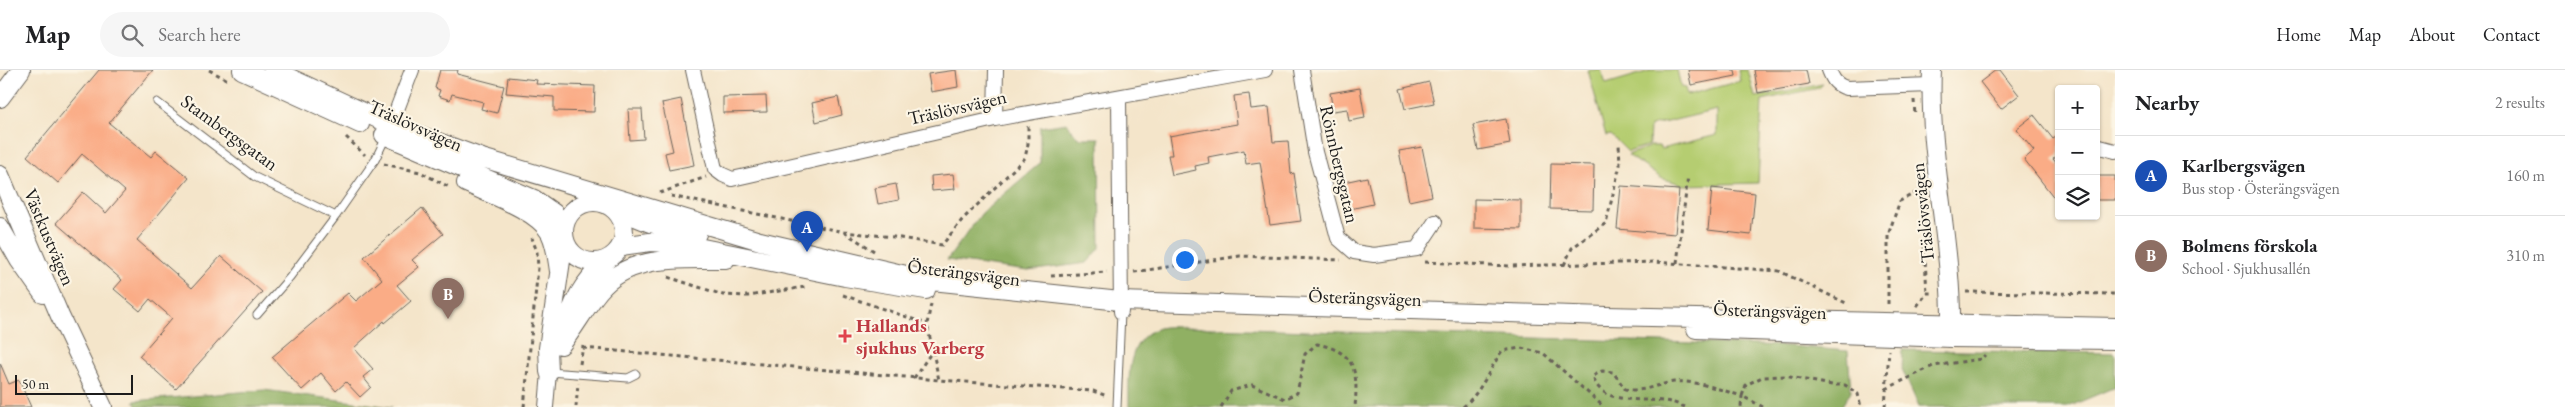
<!DOCTYPE html>
<html lang="en">
<head>
<meta charset="utf-8">
<style>
  body { margin:0; font-family:"EB Garamond",serif; background:#f6f6f6; color:#202124 }
  .controls { position:absolute; right:15px; top:15px; display:grid; overflow:hidden; border-radius:5px; box-shadow:0 1px 4px #0004 }
  .controls button { width:45px; height:45px; display:grid; place-items:center; padding:0; border:0; border-bottom:1px solid #e0e0e0; background:#fff; color:#202124; font:25px sans-serif }
  .scale { position:absolute; left:15px; bottom:12px; width:118px; box-sizing:border-box; padding-left:5px; border:2px solid #1c1c1c; border-top:0; font-size:14px; line-height:18px; white-space:nowrap; color:#1c1c1c; -webkit-text-stroke:4px #fcf5e5; paint-order:stroke }
  .you { position:absolute; left:1184px; top:189px; width:18px; height:18px; margin:-12px; border:4px solid #fff; border-radius:50%; background:#1a73e8; box-shadow:0 0 0 8px #1a73e833 }
  .badge { display:grid; place-items:center; width:32px; height:32px; border-radius:50%; background:#c8321e; color:#fff; font-size:16px; font-weight:700 }
  .pin { position:absolute; translate:-50% -41px; filter:drop-shadow(0 1px 2px #0008) }
  .pin::after { content:''; position:absolute; top:26px; width:18px; height:15px; background:inherit; clip-path:polygon(0 0,100% 0,50% 100%) }
  .list { margin:0; padding:0; list-style:none }
  h2 { display:flex; justify-content:space-between; align-items:center; height:65px; margin:0; padding:0 20px; font-size:21px }
  h2 small { font-size:16px; font-weight:400; color:#757577 }
  .list li { display:grid; grid-template-columns:32px 1fr auto; gap:15px; align-items:center; box-sizing:border-box; height:80px; padding:0 20px; border-top:1px solid #e0e0e0 }
  .list b { display:block; font-size:19px; white-space:nowrap }
  .list p { margin:0; font-size:16px; white-space:nowrap; color:#757577 }
  .list em { font-size:16px; font-style:normal; color:#757577 }
  .icon { flex:none; width:28px; height:28px; fill:none; stroke:currentColor; stroke-width:2; stroke-linecap:round; stroke-linejoin:round }
  .map { position:relative; flex:none; width:2115px; height:337px; overflow:hidden }
  header { display:flex; align-items:center; gap:30px; box-sizing:border-box; height:70px; padding:0 25px; background:#fff; border-bottom:1px solid #e0e0e0 }
  header strong { font-size:24px }
  nav { display:flex; gap:28px; margin-inline-start:auto; font-size:18px }
  .search { width:350px; height:45px; background:#f6f6f6; display:flex; align-items:center; gap:12px; box-sizing:border-box; padding:0 18px; border-radius:28px; color:#757577; font-size:19px }
  main { display:flex }
  aside { flex:1; background:#fff }
  .map>svg:first-child { display:block }
</style>
</head>
<body>
<header>
<strong>Map</strong>
<div class="search"><svg class="icon" aria-label="search" viewBox="0 0 24 24"><circle cx="10" cy="10" r="6"/><path d="M15 15l6 6"/></svg>Search here</div>
<nav><a>Home</a><a>Map</a><a>About</a><a>Contact</a></nav>
</header>
<main>
<div class="map">
<svg width="2115" height="337" viewBox="0 0 2115 337">
  <rect width="100%" height="100%" fill="#fcf5e5"/>
  <filter id="ink" filterUnits="userSpaceOnUse"><feTurbulence type="fractalNoise" baseFrequency=".02" numOctaves="2"/><feDisplacementMap in="SourceGraphic" scale="10" xChannelSelector="R" yChannelSelector="G"/><feConvolveMatrix kernelMatrix="1 2 1 2 8 2 1 2 1" color-interpolation-filters="sRGB"/></filter>
  <filter id="wash" filterUnits="userSpaceOnUse"><feTurbulence type="fractalNoise" baseFrequency=".0096" numOctaves="4" result="noise"/><feDisplacementMap in="SourceGraphic" scale="20" xChannelSelector="R" yChannelSelector="G"/><feGaussianBlur stdDeviation="1.12" result="paint"/><feColorMatrix in="noise" values="0 0 0 0 0 0 0 0 0 0 0 0 0 0 0 0 0 1.4 0 .05"/><feComposite in="paint" operator="in"/></filter>
  <g filter="url(#wash)">
    <rect width="100%" height="100%" fill="#f4e5ca"/>
    <path fill="#b5cd71" stroke="#687446" d="M1588 0H1601L1606 14 1653 0H1677L1681 17 1685 18 1687 25 1740 11 1738 0H1748L1755 27 1823 14 1819 18 1762 30 1758 113 1684 115 1661 108 1628 85 1651 76H1659L1661 79 1717 65V40L1650 56 1649 75 1628 82 1611 65 1606 66Z"/>
    <path fill="#90b063" stroke="#566640" d="M1067 53 1078 68H1099L1100 178 1087 193 1028 201 947 190 982 143 1040 93V57Z
      M1182 257 1789 276 1848 281 1851 321 1841 337H1129C1129 309 1125 269 1159 258 1165 256 1175 257 1182 257Z
      M1903 280 2115 283V317L2068 337H1919L1902 299Z
      M264 320 392 337H137L134 331Z"/>
    <g id="blocks">
      <path fill="#faac86" d="M99 0H153L109 53 151 87 156 81 189 108 137 170 192 218 221 186 262 222 176 319 139 286 172 248 150 229 140 241 114 219 122 210 56 153 83 122 106 143 125 121 82 84 58 113 27 86Z
        M440 0H458L457 4 504 16 497 43 481 39 483 32 452 24 450 30 438 26 440 20 435 18Z
        M956 0 958 17 931 22 928 4Z
        M1688 0H1735L1736 6 1691 15Z
        M1754 0H1806L1809 14 1758 23Z
        M1996 0H2000L2019 25 2001 39 1980 12Z
        M508 7 537 10 536 14 595 16 594 42 554 41V27L506 23Z
        M1429 12 1434 33 1405 39 1400 19Z
        M1360 18 1365 48 1349 51 1347 39 1333 41 1330 23Z
        M1249 24 1251 39 1269 37 1273 72 1288 71 1291 104 1294 103 1301 151 1270 155 1260 92 1246 94 1244 80 1208 87 1209 93 1195 96 1196 100 1172 105 1168 85H1172L1169 66 1237 54 1234 26Z
        M766 26 767 42 723 43V27Z
        M838 27 842 45 816 52 812 33Z
        M681 29 694 95 669 100 665 83 673 81 662 33Z
        M628 39H642L644 69 630 70Z
        M2034 45 2053 69 2059 65V85L2053 89 2059 96V134L2024 89 2034 81 2016 59Z
        M1506 49 1510 74 1478 80 1473 55Z
        M1422 77 1432 126 1409 131 1399 81Z
        M1551 94 1594 95 1593 140 1550 139Z
        M953 104 955 119 932 121 931 106Z
        M2097 106H2115V130H2097Z
        M1367 107 1373 134 1350 139 1344 112Z
        M896 114 899 130 878 134 875 118Z
        M1621 116 1679 120 1675 164 1617 159Z
        M1712 118 1755 123 1751 165 1708 160Z
        M1474 129 1521 130V159L1474 158Z
        M422 138 443 164 412 190 419 197 397 215 411 231 385 253 384 251 354 278 373 299 363 307 371 317 360 327 346 312 336 321 321 303 302 320 272 287 348 223 356 231 382 209 364 187Z
        M0 293 9 314 19 310 31 337H0Z"/>
    </g>
  </g>
  <g filter="url(#ink)">
    <use href="#blocks" fill-opacity="0" stroke="#686259" stroke-width="1"/>
    <g fill="none" stroke-linecap="round" stroke-linejoin="round">
      <defs>
        <path id="service" d="M157 32 255 107 336 146 375 90 386 67
          M257 245 290 207 336 146
          M550 302 628 308 636 304
          M1117 337 1121 242"/>
        <path id="minor" d="M693 0 715 99 723 105 732 109 995 49 1265 0
          M1302 0 1315 82 1338 168 1354 182 1374 185 1417 179 1435 152
          M1829 0C1833 10 1836 15 1847 18L1931 15
          M1119 27 1121 242
          M995 49 996 0
          M388 63 412 0
          M2096 76 2115 81
          M546 337 549 302"/>
        <path id="tertiary" d="M242 0 360 54
          M273 0 391 55 482 88 760 171 932 211 1120 231 1606 246 2115 257
          M1932 0C1928 88 1953 175 1951 263
          M0 28 21 0
          M384 65 534 129 554 143 563 159
          M0 105 60 246 103 337
          M466 113C489 124 537 140 550 163 556 175 557 188 559 201
          M564 162a30 30 0 1 1 60 0a30 30 0 1 1-60 0Z
          M613 138 650 153 697 164
          M0 157 19 190 43 224
          M621 176 650 172 683 174 845 207 926 220
          M1696 259 1951 268 2115 270
          M563 267C571 233 582 213 608 189
          M561 275C575 257 585 238 599 221 630 183 682 190 726 189
          M549 302 548 278 561 191"/>
      </defs>
      <use href="#service" stroke="#686259" stroke-width="9"/>
      <use href="#minor" stroke="#686259" stroke-width="16"/>
      <use href="#tertiary" stroke="#686259" stroke-width="20"/>
      <path stroke="#686259" stroke-width="3" stroke-dasharray="4 4" stroke-linecap="butt" d="M209 0 228 10
        M1914 30 1915 46
        M346 67 365 85
        M384 94 420 102 451 118
        M1921 120 1927 223
        M660 123 706 107
        M671 126 844 162 894 167 942 175 962 150 1025 88 1028 74V56
        M844 162 874 181
        M1425 192 1510 196 1655 192 1779 201 1848 234
        M1677 193 1688 106
        M1564 195 1572 178 1606 153 1620 95 1619 74
        M1134 202 1240 186 1341 190
        M1051 206 1107 202
        M668 207 723 225 748 226 805 217
        M1966 222 2115 224
        M843 225 927 254
        M931 234 927 254 939 310 1093 321 1107 326
        M1888 234V165L1900 131 1921 120V117
        M1917 236 1927 223H1934
        M583 278 939 310
        M580 294 583 276
        M914 308 933 280
        M1886 319 1933 296 1981 289 1985 285
        M524 337 538 198 537 182 532 168
        M576 337 578 313
        M1221 337 1231 321 1252 315 1285 329 1297 323 1305 284 1317 274C1356 282 1358 301 1355 337
        M1463 337C1481 322 1489 300 1502 281L1521 278 1543 283 1604 337
        M1685 337C1680 335 1675 333 1670 332 1645 327 1600 337 1593 306L1602 301 1613 302 1625 319C1645 323 1656 314 1674 312 1696 310 1721 320 1742 326L1741 337
        M1763 337 1742 326 1746 315 1762 307 1785 306 1832 315H1845L1858 324 1861 337
        M1885 337 1889 280"/>
      <use href="#service" stroke="#fff" stroke-width="7"/>
      <use href="#minor" stroke="#fff" stroke-width="14"/>
      <use href="#tertiary" stroke="#fff" stroke-width="18"/>
    </g>
  </g>
  <path fill="#e0444e" stroke="#fcf5e5" stroke-width="2" d="M842.5 258.5h5v5h5v5h-5v5h-5v-5h-5v-5h5z"/>
  <g text-anchor="middle" stroke-width="4.5" stroke-linejoin="round" paint-order="stroke">
    <g font-size="19" fill="#1c1c1c" stroke="#fcf5e5">
      <text transform="translate(957 37) rotate(-13)" y="7">Träslövsvägen</text>
      <text transform="translate(416 55) rotate(24)" y="7">Träslövsvägen</text>
      <text transform="translate(230 62) rotate(36)" y="7">Stambergsgatan</text>
      <text transform="translate(1340 94) rotate(77)" y="7">Rönnbergsgatan</text>
      <text transform="translate(1922 143) rotate(-96)" y="7">Träslövsvägen</text>
      <text transform="translate(50 167) rotate(67)" y="7">Västkustvägen</text>
      <text transform="translate(964 202) rotate(7)" y="7">Österängsvägen</text>
      <text transform="translate(1365 227) rotate(2)" y="7">Österängsvägen</text>
      <text transform="translate(1770 240) rotate(2)" y="7">Österängsvägen</text>
    </g>
    <g font-size="19" font-weight="bold" fill="#be3a42" stroke="#fcf5e5" text-anchor="start">
      <text x="856" y="262">Hallands<tspan x="856" dy="22">sjukhus Varberg</tspan></text>
    </g>
  </g>
</svg>
<div class="controls">
<button>+</button>
<button>−</button>
<button><svg class="icon" aria-label="layers" viewBox="0 0 24 24"><path d="M12 4l9 5-9 5-9-5zM3 14l9 5 9-5"/></svg></button>
</div>
<div class="scale">50 m</div>
<div class="you"></div>
<div class="pin badge" style="left:807px;top:182px;background:#1a4fb4">A</div>
<div class="pin badge" style="left:448px;top:249px;background:#8d6e63">B</div>
</div>
<aside>
<h2>Nearby<small>2 results</small></h2>
<ul class="list">
<li><span class="badge" style="background:#1a4fb4">A</span><div><b>Karlbergsvägen</b><p>Bus stop · Österängsvägen</p></div><em>160 m</em></li>
<li><span class="badge" style="background:#8d6e63">B</span><div><b>Bolmens förskola</b><p>School · Sjukhusallén</p></div><em>310 m</em></li>
</ul>
</aside>
</main>
</body>
</html>
